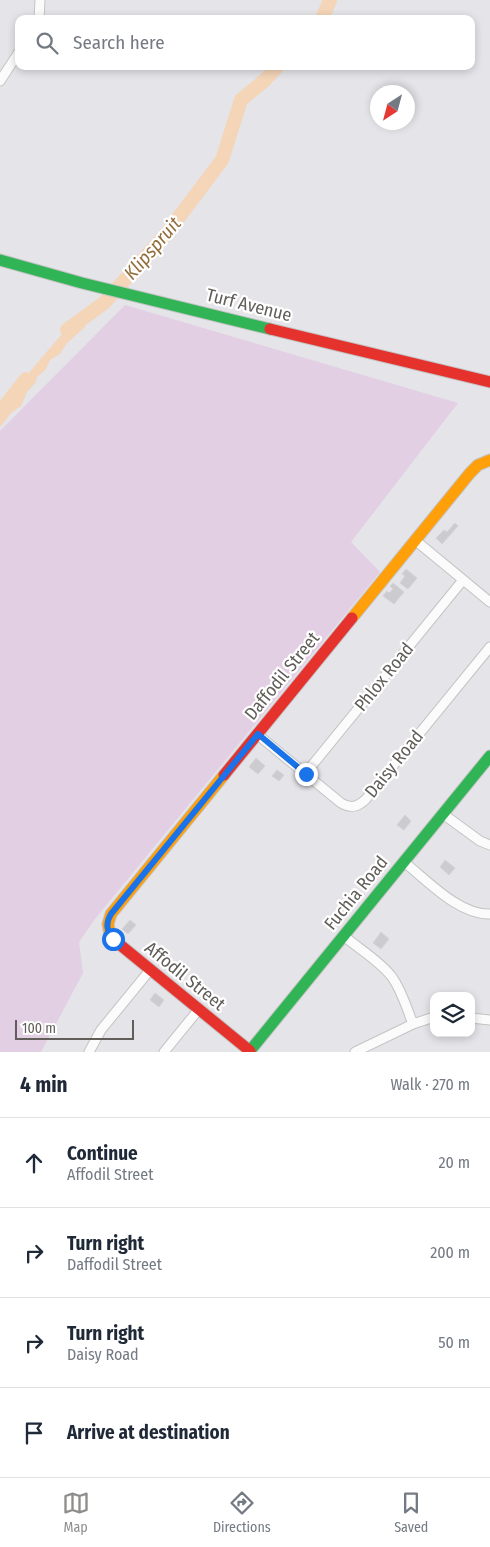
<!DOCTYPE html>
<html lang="en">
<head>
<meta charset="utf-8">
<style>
  body { margin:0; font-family:"Fira Sans Condensed",sans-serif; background:#f2f2f3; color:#1f2937 }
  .controls { position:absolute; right:15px; bottom:15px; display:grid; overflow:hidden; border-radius:10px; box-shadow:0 2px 8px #0003 }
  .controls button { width:45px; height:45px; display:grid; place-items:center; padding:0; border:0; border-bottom:1px solid #e0e1e3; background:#fff; color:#1f2937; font:25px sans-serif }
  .compass { position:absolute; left:370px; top:85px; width:45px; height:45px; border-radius:50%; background:#fff; box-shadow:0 2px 8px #0003; rotate:216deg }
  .scale { position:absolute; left:15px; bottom:12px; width:119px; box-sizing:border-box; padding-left:5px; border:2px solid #615e59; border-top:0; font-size:14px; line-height:18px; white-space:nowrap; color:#615e59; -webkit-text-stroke:4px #fff; paint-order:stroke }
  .stop { position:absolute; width:15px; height:15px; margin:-11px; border:4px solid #1a73e8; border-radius:50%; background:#fff }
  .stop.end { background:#1a73e8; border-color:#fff; box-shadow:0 1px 5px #0008 }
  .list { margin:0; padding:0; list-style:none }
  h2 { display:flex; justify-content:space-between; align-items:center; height:65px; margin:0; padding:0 20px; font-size:21px }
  h2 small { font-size:16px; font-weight:400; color:#747a83 }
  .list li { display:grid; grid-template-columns:32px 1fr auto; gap:15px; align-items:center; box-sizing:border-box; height:90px; padding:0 20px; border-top:1px solid #e0e1e3 }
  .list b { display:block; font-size:19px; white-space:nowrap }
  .list p { margin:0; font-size:16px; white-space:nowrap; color:#747a83 }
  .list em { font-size:16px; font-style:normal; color:#747a83 }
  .icon { flex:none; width:28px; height:28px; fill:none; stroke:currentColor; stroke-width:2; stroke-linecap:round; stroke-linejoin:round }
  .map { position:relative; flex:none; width:490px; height:1052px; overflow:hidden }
  .search { position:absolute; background:#fff; box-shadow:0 2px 8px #0003; left:15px; right:15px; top:15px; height:55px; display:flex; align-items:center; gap:12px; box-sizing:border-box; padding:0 18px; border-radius:10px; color:#747a83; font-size:19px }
  .sheet { height:425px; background:#fff }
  nav { display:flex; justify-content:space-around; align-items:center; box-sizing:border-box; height:70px; border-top:1px solid #e0e1e3; background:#fff; font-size:14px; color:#747a83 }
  nav a { display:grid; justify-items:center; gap:2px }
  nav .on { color:#8f8d8b }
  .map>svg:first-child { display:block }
</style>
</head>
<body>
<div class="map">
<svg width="490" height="1052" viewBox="0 0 490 1052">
  <rect width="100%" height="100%" fill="#e4e4e9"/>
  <path fill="#e3cfe4" d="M125 305 458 403 351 542 380 572 95 919 79 942 83 973 41 1052H0V431Z"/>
  <path fill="#f4d5b7" d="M80 318 85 327 67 343 60 354 50 360 46 369 37 377 36 382 27 392 21 406 11 413 0 427V410L13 398 16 388 68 327Z"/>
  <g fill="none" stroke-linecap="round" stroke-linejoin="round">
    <path stroke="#f4d5b7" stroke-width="14" d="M322 19 330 0
      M67 330 104 303 167 233 222 160 241 100 265 80 278 66
      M0 412 26 379"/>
  </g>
  <path fill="#cccccf" stroke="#d3d4d8" d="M455 523 458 526 442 544 436 538 444 530 447 532Z
    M406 569 417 578 408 589 400 583 405 576 402 574Z
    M393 583 404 592 394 604 383 596 387 591 389 593 393 589 390 586Z
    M256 758 265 766 258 774 249 767Z
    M277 770 284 775 279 781 272 776Z
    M405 815 411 821 404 830 397 825Z
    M445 860 455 868 449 875 440 867Z
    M130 920 136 925 128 934 122 929Z
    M381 932 389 939 381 949 373 943Z
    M155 993 164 1000 159 1007 150 1000Z"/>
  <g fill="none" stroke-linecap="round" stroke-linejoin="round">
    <defs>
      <path id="street" d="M39 19 40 0
        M0 81 19 52
        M415 540 490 602
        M258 735 341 803C351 809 358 807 366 799L490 647
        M305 774 463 580
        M443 814 480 841 490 845
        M404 862C428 881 459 915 490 914
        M344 936C359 949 380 961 392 977 402 991 407 1009 413 1024
        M471 1018 490 1020
        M89 1052 101 1030 150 970
        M164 1052 199 1009
        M355 1052 413 1024 434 1017"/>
      <path id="fast" d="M0 260 82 283 270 329
        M249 1052 490 756"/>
      <path id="slow" d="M352 618 470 473 478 465 490 460
        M110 935 108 924 111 914 224 775"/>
      <path id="jam" d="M270 329 490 382
        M224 775 352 618
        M110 935 113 939 250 1051"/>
    </defs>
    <use href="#street" stroke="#c4c4c3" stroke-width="11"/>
    <use href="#fast" stroke="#c4c3c4" stroke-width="13"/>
    <use href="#slow" stroke="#c4c3c4" stroke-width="13"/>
    <use href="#jam" stroke="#c4c3c4" stroke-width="13"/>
    <use href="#street" stroke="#fbfbfc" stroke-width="9"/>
    <use href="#fast" stroke="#30b455" stroke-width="11"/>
    <use href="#slow" stroke="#ff9f0a" stroke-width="11"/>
    <use href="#jam" stroke="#e5322d" stroke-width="11"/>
  </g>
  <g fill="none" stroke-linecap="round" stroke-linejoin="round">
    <path stroke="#1a73e8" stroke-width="6" d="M113 939C107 931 105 924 111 914L258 734 306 774"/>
  </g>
  <g text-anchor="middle" stroke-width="4.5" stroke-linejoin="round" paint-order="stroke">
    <g font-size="18" fill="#615e59" stroke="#fff">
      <text transform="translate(249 305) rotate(14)" y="6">Turf Avenue</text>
      <text transform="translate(282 676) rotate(-51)" y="6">Daffodil Street</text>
      <text transform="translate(384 677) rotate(-51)" y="6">Phlox Road</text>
      <text transform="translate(394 764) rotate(-51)" y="6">Daisy Road</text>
      <text transform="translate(356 893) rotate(-51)" y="6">Fuchia Road</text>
      <text transform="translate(185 976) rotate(39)" y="6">Affodil Street</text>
    </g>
    <g font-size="19" font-style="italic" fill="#926c39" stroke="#fff">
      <text transform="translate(152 248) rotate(-49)" y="7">Klipspruit</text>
    </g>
  </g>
</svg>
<div class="controls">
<button><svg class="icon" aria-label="layers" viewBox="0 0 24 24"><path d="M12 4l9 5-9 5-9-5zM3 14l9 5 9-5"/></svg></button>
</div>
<svg class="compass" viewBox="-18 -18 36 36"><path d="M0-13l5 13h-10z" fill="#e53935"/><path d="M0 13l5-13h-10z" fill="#747a83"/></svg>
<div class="scale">100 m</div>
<div class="stop" style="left:113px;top:939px"></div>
<div class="stop end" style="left:306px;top:774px"></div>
<div class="search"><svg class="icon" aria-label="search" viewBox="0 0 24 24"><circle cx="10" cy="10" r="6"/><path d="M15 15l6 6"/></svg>Search here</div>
</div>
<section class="sheet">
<h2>4 min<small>Walk · 270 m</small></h2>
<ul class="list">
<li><svg class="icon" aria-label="ahead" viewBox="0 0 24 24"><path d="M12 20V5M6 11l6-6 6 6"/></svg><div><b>Continue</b><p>Affodil Street</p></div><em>20 m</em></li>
<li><svg class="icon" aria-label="right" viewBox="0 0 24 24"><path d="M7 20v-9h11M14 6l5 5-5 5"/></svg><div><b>Turn right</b><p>Daffodil Street</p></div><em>200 m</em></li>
<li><svg class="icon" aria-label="right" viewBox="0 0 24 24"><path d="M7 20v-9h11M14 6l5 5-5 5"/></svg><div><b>Turn right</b><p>Daisy Road</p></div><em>50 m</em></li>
<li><svg class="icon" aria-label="arrive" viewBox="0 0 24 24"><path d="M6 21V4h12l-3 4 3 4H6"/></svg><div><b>Arrive at destination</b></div></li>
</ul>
</section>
<nav>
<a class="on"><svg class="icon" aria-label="map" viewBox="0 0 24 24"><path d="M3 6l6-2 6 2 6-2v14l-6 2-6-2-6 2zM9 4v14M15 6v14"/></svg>Map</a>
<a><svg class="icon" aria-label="directions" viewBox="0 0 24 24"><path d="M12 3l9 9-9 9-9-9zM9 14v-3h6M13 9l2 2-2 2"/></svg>Directions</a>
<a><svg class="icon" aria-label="saved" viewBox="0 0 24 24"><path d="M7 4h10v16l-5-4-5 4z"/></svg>Saved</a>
</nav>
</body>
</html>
